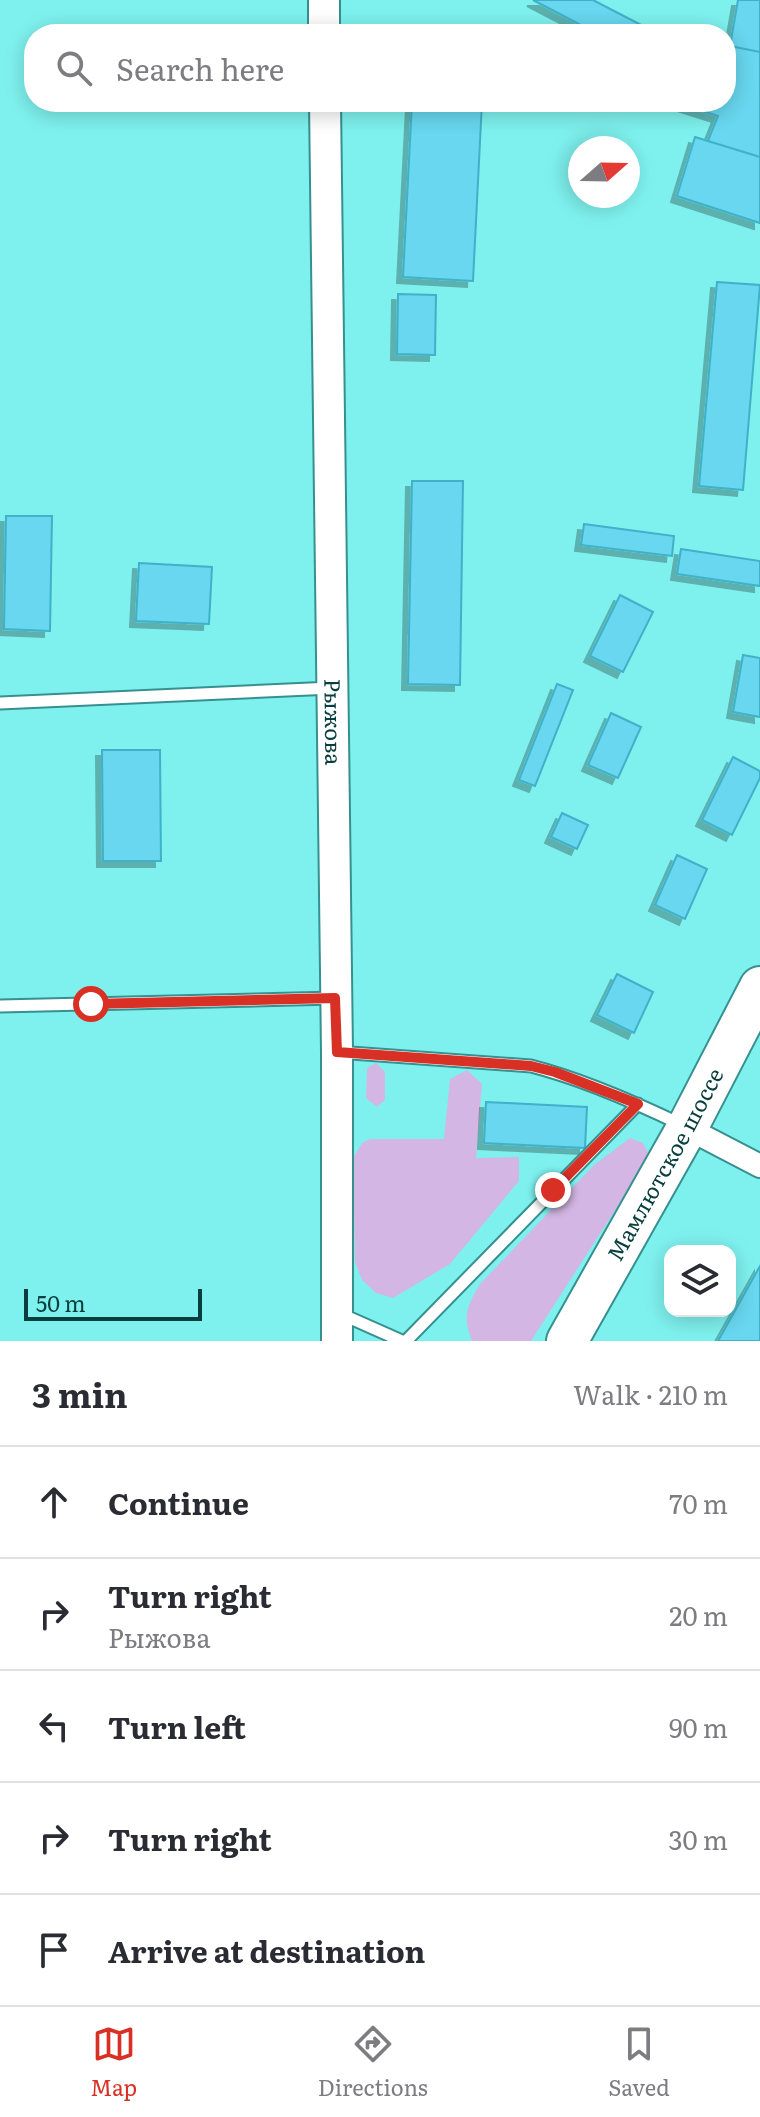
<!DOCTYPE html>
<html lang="en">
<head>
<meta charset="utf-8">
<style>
  body { margin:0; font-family:Literata,serif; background:#f2f2f3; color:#2b2b33 }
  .controls { position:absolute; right:24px; bottom:24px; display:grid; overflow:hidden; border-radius:16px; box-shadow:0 4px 20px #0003 }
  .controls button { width:72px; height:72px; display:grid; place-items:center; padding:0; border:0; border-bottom:2px solid #e1e1e2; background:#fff; color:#2b2b33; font:40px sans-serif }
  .compass { position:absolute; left:568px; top:136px; width:72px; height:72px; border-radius:50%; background:#fff; box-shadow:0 4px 20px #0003; rotate:70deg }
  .scale { position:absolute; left:24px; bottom:20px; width:178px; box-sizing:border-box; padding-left:8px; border:4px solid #083e3d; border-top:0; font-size:22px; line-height:28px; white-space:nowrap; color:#083e3d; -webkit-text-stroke:6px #7ef1ee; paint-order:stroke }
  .stop { position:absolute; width:24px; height:24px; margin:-18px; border:6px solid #d93025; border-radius:50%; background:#fff }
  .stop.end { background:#d93025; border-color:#fff; box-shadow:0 2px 8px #0008 }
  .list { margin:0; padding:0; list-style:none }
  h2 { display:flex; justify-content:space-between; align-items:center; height:104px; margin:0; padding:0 32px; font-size:34px }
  h2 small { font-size:26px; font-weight:400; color:#7c7c81 }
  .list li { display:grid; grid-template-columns:52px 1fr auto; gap:24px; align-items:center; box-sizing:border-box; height:112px; padding:0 32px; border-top:2px solid #e1e1e2 }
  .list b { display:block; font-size:30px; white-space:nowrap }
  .list p { margin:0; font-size:26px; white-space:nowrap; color:#7c7c81 }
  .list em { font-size:26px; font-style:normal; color:#7c7c81 }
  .icon { flex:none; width:44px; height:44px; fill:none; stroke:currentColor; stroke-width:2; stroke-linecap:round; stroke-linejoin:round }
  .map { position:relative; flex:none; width:760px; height:1341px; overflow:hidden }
  .search { position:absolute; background:#fff; box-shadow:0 4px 20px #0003; left:24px; right:24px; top:24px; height:88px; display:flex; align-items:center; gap:20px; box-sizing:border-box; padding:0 28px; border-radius:32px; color:#7c7c81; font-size:30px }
  .sheet { height:664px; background:#fff }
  nav { display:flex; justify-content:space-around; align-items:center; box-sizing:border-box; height:112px; border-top:2px solid #e1e1e2; background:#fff; font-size:22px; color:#7c7c81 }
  nav a { display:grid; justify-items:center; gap:4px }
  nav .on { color:#d93025 }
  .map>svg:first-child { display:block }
</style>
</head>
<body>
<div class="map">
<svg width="760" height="1341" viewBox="0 0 760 1341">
  <defs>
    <filter id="shadow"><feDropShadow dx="-6" dy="6" stdDeviation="0" flood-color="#0004"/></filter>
  </defs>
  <rect width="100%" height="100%" fill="#7ef1ee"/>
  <path fill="#d3b6e3" d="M376 1063 385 1072V1100L377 1107 366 1098 367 1068Z
    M467 1070 482 1084 476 1158 519 1157V1181L450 1264 393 1298 376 1293 362 1280 355 1262 353 1158 362 1143 370 1139H444L450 1079Z
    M630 1138 643 1143 650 1156 531 1341H472C462 1316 467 1306 480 1284L594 1165Z"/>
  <path fill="#67d7ef" stroke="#3fb1c8" stroke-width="2" filter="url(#shadow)" d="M533 0H593L647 28 644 34H598Z
    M738 0H760V52L730 46Z
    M730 46 760 52V157L708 141 718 116 677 103 726 102V62Z
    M412 102H482L473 281 403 277Z
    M695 137 760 157V223L677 196Z
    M717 282 760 285 743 490 699 486Z
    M398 294 436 295 435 355 397 354Z
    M412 481H463L460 685 408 684Z
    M6 516H52L50 631 4 629Z
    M584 524 674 536 672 556 581 545Z
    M681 549 760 561V586L677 574Z
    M139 563 212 567 209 624 136 621Z
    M620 595 653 612 623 672 590 656Z
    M743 655 760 658V717L733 712Z
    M557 684 573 690 535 786 519 780Z
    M611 713 641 727 618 778 588 765Z
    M102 750H160L161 861H103Z
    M733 757 760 771V778L732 835 702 820Z
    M562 813 588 825 577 849 551 837Z
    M677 855 707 869 685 919 655 905Z
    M617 974 653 992 634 1033 597 1015Z
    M486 1102 587 1107 585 1148 484 1143Z
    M760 1266V1341H718Z"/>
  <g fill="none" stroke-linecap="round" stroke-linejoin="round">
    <defs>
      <path id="lane" d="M0 703 332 688
        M0 1006 335 998
        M337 1052 531 1066C582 1079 632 1101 680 1124
        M341 1314 402 1341
        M406 1341 638 1104"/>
      <path id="street" d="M687 1128 760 1166"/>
      <g id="secondary">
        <path d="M324 0V34"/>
        <path id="s1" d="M325 102 337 1052V1341"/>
      </g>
      <g id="highway">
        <path id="s2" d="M567 1341 687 1128 760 987"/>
      </g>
    </defs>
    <use href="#lane" stroke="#36908f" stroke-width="15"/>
    <use href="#street" stroke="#36908f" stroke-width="26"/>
    <use href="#secondary" stroke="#36908f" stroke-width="34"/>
    <use href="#highway" stroke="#36908f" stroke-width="44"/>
    <use href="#lane" stroke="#fff" stroke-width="11"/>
    <use href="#street" stroke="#fff" stroke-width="22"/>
    <use href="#secondary" stroke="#fff" stroke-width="30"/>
    <use href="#highway" stroke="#fff" stroke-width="40"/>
  </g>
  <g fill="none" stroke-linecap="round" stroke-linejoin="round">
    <path stroke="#d93025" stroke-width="10" d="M91 1004 335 998 337 1052 531 1066 555 1072 638 1104 553 1190"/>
  </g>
  <g text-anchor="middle" stroke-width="6" stroke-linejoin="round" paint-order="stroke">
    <g font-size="22" fill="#083e3d" stroke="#7ef1ee">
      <text dy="8" stroke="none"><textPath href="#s1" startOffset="620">Рыжова</textPath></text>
      <text dy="8" stroke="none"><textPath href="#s2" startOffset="202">Мамлютское шоссе</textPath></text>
    </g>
  </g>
</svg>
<div class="controls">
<button><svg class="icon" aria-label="layers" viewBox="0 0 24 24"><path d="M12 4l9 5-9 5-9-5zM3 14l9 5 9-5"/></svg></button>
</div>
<svg class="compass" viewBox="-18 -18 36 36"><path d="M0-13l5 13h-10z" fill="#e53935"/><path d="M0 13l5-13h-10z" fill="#7c7c81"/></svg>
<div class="scale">50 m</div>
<div class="stop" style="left:91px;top:1004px"></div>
<div class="stop end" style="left:553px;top:1190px"></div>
<div class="search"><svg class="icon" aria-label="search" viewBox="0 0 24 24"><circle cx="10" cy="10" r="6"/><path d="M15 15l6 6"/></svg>Search here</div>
</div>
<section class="sheet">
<h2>3 min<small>Walk · 210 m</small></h2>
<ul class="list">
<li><svg class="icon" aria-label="ahead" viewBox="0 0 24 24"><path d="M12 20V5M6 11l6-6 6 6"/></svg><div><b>Continue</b></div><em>70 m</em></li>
<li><svg class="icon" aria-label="right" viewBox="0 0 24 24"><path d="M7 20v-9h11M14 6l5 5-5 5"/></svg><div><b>Turn right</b><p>Рыжова</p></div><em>20 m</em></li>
<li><svg class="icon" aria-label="left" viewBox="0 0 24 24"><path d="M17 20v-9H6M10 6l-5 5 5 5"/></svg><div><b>Turn left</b></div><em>90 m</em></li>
<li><svg class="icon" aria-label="right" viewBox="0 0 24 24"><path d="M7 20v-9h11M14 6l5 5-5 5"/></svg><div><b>Turn right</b></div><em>30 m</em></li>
<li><svg class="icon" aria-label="arrive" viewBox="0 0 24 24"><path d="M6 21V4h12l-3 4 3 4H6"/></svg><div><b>Arrive at destination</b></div></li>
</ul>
</section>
<nav>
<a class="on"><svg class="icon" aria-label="map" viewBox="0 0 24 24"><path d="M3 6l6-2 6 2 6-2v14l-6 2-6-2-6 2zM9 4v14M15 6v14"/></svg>Map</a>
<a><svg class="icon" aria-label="directions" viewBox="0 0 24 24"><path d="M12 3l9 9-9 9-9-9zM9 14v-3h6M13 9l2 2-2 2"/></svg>Directions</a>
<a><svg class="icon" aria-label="saved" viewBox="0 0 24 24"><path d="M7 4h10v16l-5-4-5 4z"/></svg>Saved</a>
</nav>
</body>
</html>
